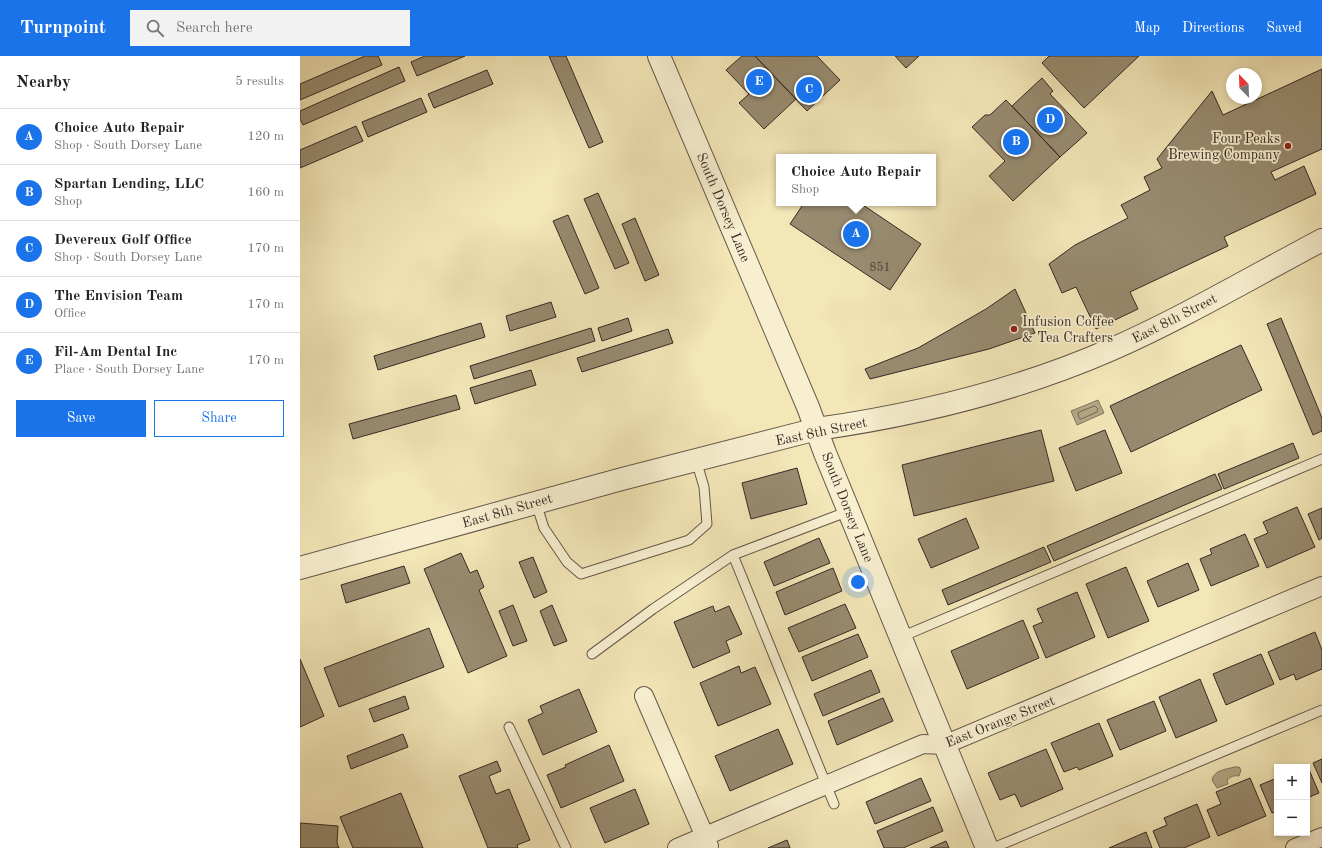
<!DOCTYPE html>
<html lang="en">
<head>
<meta charset="utf-8">
<style>
  body { margin:0; font-family:"Old Standard TT",serif; background:#f2f2f2; color:#222 }
  .controls { position:absolute; right:12px; bottom:12px; display:grid; overflow:hidden; border-radius:0px; box-shadow:0 2px 6px #0003 }
  .controls button { width:36px; height:36px; display:grid; place-items:center; padding:0; border:0; border-bottom:1px solid #e0e0e0; background:#fff; color:#222; font:20px sans-serif }
  .compass { position:absolute; left:926px; top:12px; width:36px; height:36px; border-radius:50%; background:#fff; box-shadow:0 2px 6px #0003; rotate:337deg }
  .you { position:absolute; left:558px; top:526px; width:14px; height:14px; margin:-10px; border:3px solid #fff; border-radius:50%; background:#1a73e8; box-shadow:0 0 0 6px #1a73e833 }
  .badge { display:grid; place-items:center; width:26px; height:26px; border-radius:50%; background:#1a73e8; color:#fff; font-size:13px; font-weight:700 }
  .pin { position:absolute; translate:-50% -50%; border:2px solid #fff; box-shadow:0 1px 4px #0006 }
  .popup { position:absolute; left:476px; top:98px; width:160px; height:52px; box-sizing:border-box; display:grid; place-content:center; border-radius:0px; background:#fff; filter:drop-shadow(0 1px 3px #0005); font-size:13px; white-space:nowrap; color:#767676 }
  .popup b { font-size:15px; color:#222 }
  .popup::after { content:''; position:absolute; left:50%; top:100%; margin-left:-8px; border:8px solid transparent; border-top-color:#fff }
  .list { margin:0; padding:0; list-style:none }
  h2 { display:flex; justify-content:space-between; align-items:center; height:52px; margin:0; padding:0 16px; font-size:17px }
  h2 small { font-size:13px; font-weight:400; color:#767676 }
  .list li { display:grid; grid-template-columns:26px 1fr auto; gap:12px; align-items:center; box-sizing:border-box; height:56px; padding:0 16px; border-top:1px solid #e0e0e0 }
  .list b { display:block; font-size:15px; white-space:nowrap }
  .list p { margin:0; font-size:13px; white-space:nowrap; color:#767676 }
  .list em { font-size:13px; font-style:normal; color:#767676 }
  .actions { display:flex; gap:8px; padding:12px 16px }
  .actions a { flex:1; padding:9px 0; border:1px solid #1a73e8; border-radius:0px; text-align:center; font-size:14px; color:#1a73e8 }
  .actions .main { background:#1a73e8; color:#fff }
  .icon { flex:none; width:22px; height:22px; fill:none; stroke:currentColor; stroke-width:2; stroke-linecap:round; stroke-linejoin:round }
  .map { position:relative; flex:none; width:1022px; height:792px; overflow:hidden }
  header { display:flex; align-items:center; gap:24px; box-sizing:border-box; height:56px; padding:0 20px; background:#1a73e8; color:#fff }
  header strong { font-size:19px }
  nav { display:flex; gap:22px; margin-inline-start:auto; font-size:14px }
  .search { width:280px; height:36px; background:#f2f2f2; display:flex; align-items:center; gap:10px; box-sizing:border-box; padding:0 14px; border-radius:0px; color:#767676; font-size:15px }
  main { display:flex }
  aside { flex:1; background:#fff }
  .map>svg:first-child { display:block }
</style>
</head>
<body>
<header>
<strong>Turnpoint</strong>
<div class="search"><svg class="icon" aria-label="search" viewBox="0 0 24 24"><circle cx="10" cy="10" r="6"/><path d="M15 15l6 6"/></svg>Search here</div>
<nav><a>Map</a><a>Directions</a><a>Saved</a></nav>
</header>
<main>
<aside>
<h2>Nearby<small>5 results</small></h2>
<ul class="list">
<li><span class="badge">A</span><div><b>Choice Auto Repair</b><p>Shop · South Dorsey Lane</p></div><em>120 m</em></li>
<li><span class="badge">B</span><div><b>Spartan Lending, LLC</b><p>Shop</p></div><em>160 m</em></li>
<li><span class="badge">C</span><div><b>Devereux Golf Office</b><p>Shop · South Dorsey Lane</p></div><em>170 m</em></li>
<li><span class="badge">D</span><div><b>The Envision Team</b><p>Office</p></div><em>170 m</em></li>
<li><span class="badge">E</span><div><b>Fil-Am Dental Inc</b><p>Place · South Dorsey Lane</p></div><em>170 m</em></li>
</ul>
<div class="actions"><a class="main">Save</a><a>Share</a></div>
</aside>
<div class="map">
<svg width="1022" height="792" viewBox="0 0 1022 792">
  <rect width="100%" height="100%" fill="#f3e6b7"/>
  <filter id="stains"><feTurbulence type="fractalNoise" baseFrequency=".005" numOctaves="4"/><feColorMatrix values="0 0 0 0 .2 0 0 0 0 .09 0 0 0 0 .02 0 0 0 .5 -.17"/></filter>
  <radialGradient id="worn" r=".72"><stop offset=".6" stop-color="#630" stop-opacity="0"/><stop offset="1" stop-color="#630" stop-opacity=".3"/></radialGradient>
  <path fill="#b3a685" stroke="#81745e" d="M798 344 804 357 777 369 771 355Z
    M935 711H939L941 714 939 720C933 719 931 721 927 724L928 728 917 732 912 724C914 714 927 713 935 711Z"/>
  <g fill="none" stroke-linecap="round" stroke-linejoin="round">
    <path stroke="#746854" stroke-width="1" d="M795 350 798 353 797 356 781 363 779 362 778 357Z"/>
  </g>
  <path fill="#988b70" stroke="#362924" d="M65 0H78L82 9 0 44V28Z
    M125 0H165L117 20 111 6Z
    M249 0H266L303 86 289 92Z
    M442 0H455L496 43 464 73 439 47 449 38 426 14Z
    M455 0H517L540 24 507 55Z
    M595 0H619L606 12Z
    M749 0H839L784 52 742 7Z
    M99 11 105 25 3 69 0 63V55Z
    M1022 13V93L971 116 975 124 1004 110 1016 138 924 181 928 190 830 236 838 253 796 273 776 231 762 237 749 208 775 189 828 162 821 149 850 134 844 121 862 112 857 103 912 35 923 59Z
    M187 14 193 28 134 52 128 38Z
    M742 22 753 35 750 38 787 77 760 101 712 50Z
    M121 42 127 56 68 81 62 66Z
    M706 44 760 101 713 145 689 120 705 105 672 71 685 59H690Z
    M56 70 63 85 0 112V94Z
    M298 137 329 207 315 213 284 143Z
    M504 147H560L621 188 590 234 490 168Z
    M268 159 299 232 285 238 253 165Z
    M335 162 359 219 345 225 322 168Z
    M715 233 735 277 689 293 570 323 565 313 618 292 686 253Z
    M251 246 256 261 210 275 206 260Z
    M328 262 332 275 302 285 298 272Z
    M981 262 1022 362V375L1013 379 967 268Z
    M181 267 185 281 78 314 74 300Z
    M291 272 295 285 174 323 170 310Z
    M368 273 373 287 282 316 277 302Z
    M941 289 962 334 831 396 810 350Z
    M231 314 236 329 175 348 170 332Z
    M156 339 160 353 53 383 49 368Z
    M741 374 754 425 614 460 602 409Z
    M805 374 822 417 776 435 759 392Z
    M993 387 999 402 924 433 918 418Z
    M497 412 507 448 451 463 442 427Z
    M915 418 922 433 754 505 747 490Z
    M997 451 1015 491 967 512 954 483 968 477 963 466Z
    M1022 452V482L1019 484 1008 458Z
    M666 462 679 492 631 512 618 483Z
    M945 478 959 510 911 530 900 503 912 498 910 493Z
    M519 482 530 507 474 530 464 506Z
    M744 491 751 506 648 549 642 534Z
    M161 497 170 517 177 514 184 531 179 534 207 600 168 617 124 513Z
    M233 501 247 536 234 542 219 506Z
    M888 507 899 534 858 551 847 525Z
    M104 510 110 527 46 547 41 529Z
    M826 511 849 565 808 582 786 528Z
    M533 512 542 535 485 559 476 536Z
    M777 536 795 581 746 602 733 570 743 566 737 553Z
    M545 548 556 572 499 596 488 572Z
    M213 549 227 585 213 590 199 555Z
    M252 549 267 585 254 590 240 555Z
    M413 550 415 556 429 550 442 578 426 585 430 596 393 612 374 566Z
    M723 564 739 602 667 633 651 595Z
    M129 572 144 611 39 651 24 612Z
    M1015 576 1022 594V613L996 624 994 618 980 624 968 596Z
    M558 578 568 601 512 625 502 601Z
    M961 598 974 628 926 649 913 618Z
    M0 603 24 660 0 671Z
    M439 610 441 617 455 611 471 648 418 670 400 627Z
    M571 614 580 636 523 660 514 638Z
    M900 623 917 665 876 682 859 641Z
    M279 633 297 676 243 699 228 664 243 657 240 650Z
    M105 640 109 653 74 666 69 653Z
    M583 642 593 665 537 689 528 665Z
    M854 645 866 675 820 694 807 664Z
    M799 667 813 700 779 714 777 711 764 716 751 687Z
    M478 673 493 708 430 735 415 700Z
    M103 678 108 691 51 713 47 700Z
    M309 689 324 725 261 752 247 719 266 711 265 709Z
    M746 693 763 733 721 751 715 738 700 744 688 717Z
    M1022 703V727L1013 707Z
    M197 705 201 715 189 720 196 738 209 733 230 784 217 789 218 792H188L159 720Z
    M1007 709 1019 737 1007 742V711H1003Z
    M621 722 631 745 575 768 566 746Z
    M950 722 966 760 918 780 907 754 921 748 916 736Z
    M977 722V755L972 757 960 729Z
    M335 733 349 768 305 787 290 752Z
    M101 737 123 792H53L40 761Z
    M897 748 910 781 884 792H860L853 775 867 769 864 762Z
    M633 751 643 775 603 792H584L577 775Z
    M0 767 38 770 37 787 39 792H0Z
    M846 776 852 792H809Z
    M487 784 490 792H468Z
    M646 785 649 792H630Z"/>
  <g fill="none" stroke-linecap="round" stroke-linejoin="round">
    <defs>
      <path id="service" d="M236 447 244 472 267 506 281 518 389 484 407 468 404 431 396 404
        M433 499 534 748
        M601 581 1022 403
        M292 598 353 553 433 499 549 455
        M209 671 266 792
        M693 792 1022 654"/>
      <path id="minor" d="M344 640 409 790
        M377 792 623 688 644 689 1022 530
        M995 792 1022 781"/>
      <path id="tertiary" d="M359 0 508 351 525 397 687 792
        M0 512 322 423 517 373C616 359 718 334 810 294 883 262 952 221 1022 184"/>
    </defs>
    <use href="#service" stroke="#655849" stroke-width="11"/>
    <use href="#minor" stroke="#655849" stroke-width="20"/>
    <use href="#tertiary" stroke="#655849" stroke-width="24"/>
    <use href="#service" stroke="#f7efd0" stroke-width="9"/>
    <use href="#minor" stroke="#f7efd0" stroke-width="18"/>
    <use href="#tertiary" stroke="#f7efd0" stroke-width="22"/>
  </g>
  <g fill="#8f2418" stroke="#f7efd0" stroke-width="1.5">
    <circle cx="988" cy="90" r="4"/>
    <circle cx="714" cy="273" r="4"/>
  </g>
  <g text-anchor="middle" stroke-width="3.5" stroke-linejoin="round" paint-order="stroke">
    <g font-size="12" fill="#4e4237">
      <text x="580" y="215">851</text>
    </g>
    <g font-size="14" fill="#362924" stroke="#f7efd0" text-anchor="end">
      <text x="980" y="87">Four Peaks<tspan x="980" dy="16">Brewing Company</tspan></text>
      <text x="722" y="270" text-anchor="start">Infusion Coffee<tspan x="722" dy="16">&amp; Tea Crafters</tspan></text>
    </g>
    <g font-size="14" fill="#362924" stroke="#f7efd0">
      <text transform="translate(424 151) rotate(67)" y="5">South Dorsey Lane</text>
      <text transform="translate(874 262) rotate(-27)" y="5">East 8th Street</text>
      <text transform="translate(521 375) rotate(-12)" y="5">East 8th Street</text>
      <text transform="translate(548 451) rotate(68)" y="5">South Dorsey Lane</text>
      <text transform="translate(207 454) rotate(-16)" y="5">East 8th Street</text>
      <text transform="translate(700 665) rotate(-22)" y="5">East Orange Street</text>
    </g>
  </g>
  <rect width="100%" height="100%" filter="url(#stains)"/>
  <rect width="100%" height="100%" fill="url(#worn)"/>
</svg>
<div class="controls">
<button>+</button>
<button>−</button>
</div>
<svg class="compass" viewBox="-18 -18 36 36"><path d="M0-13l5 13h-10z" fill="#e53935"/><path d="M0 13l5-13h-10z" fill="#767676"/></svg>
<div class="you"></div>
<div class="pin badge" style="left:556px;top:178px">A</div>
<div class="popup"><b>Choice Auto Repair</b>Shop</div>
<div class="pin badge" style="left:716px;top:86px">B</div>
<div class="pin badge" style="left:509px;top:34px">C</div>
<div class="pin badge" style="left:750px;top:64px">D</div>
<div class="pin badge" style="left:459px;top:26px">E</div>
</div>
</main>
</body>
</html>
